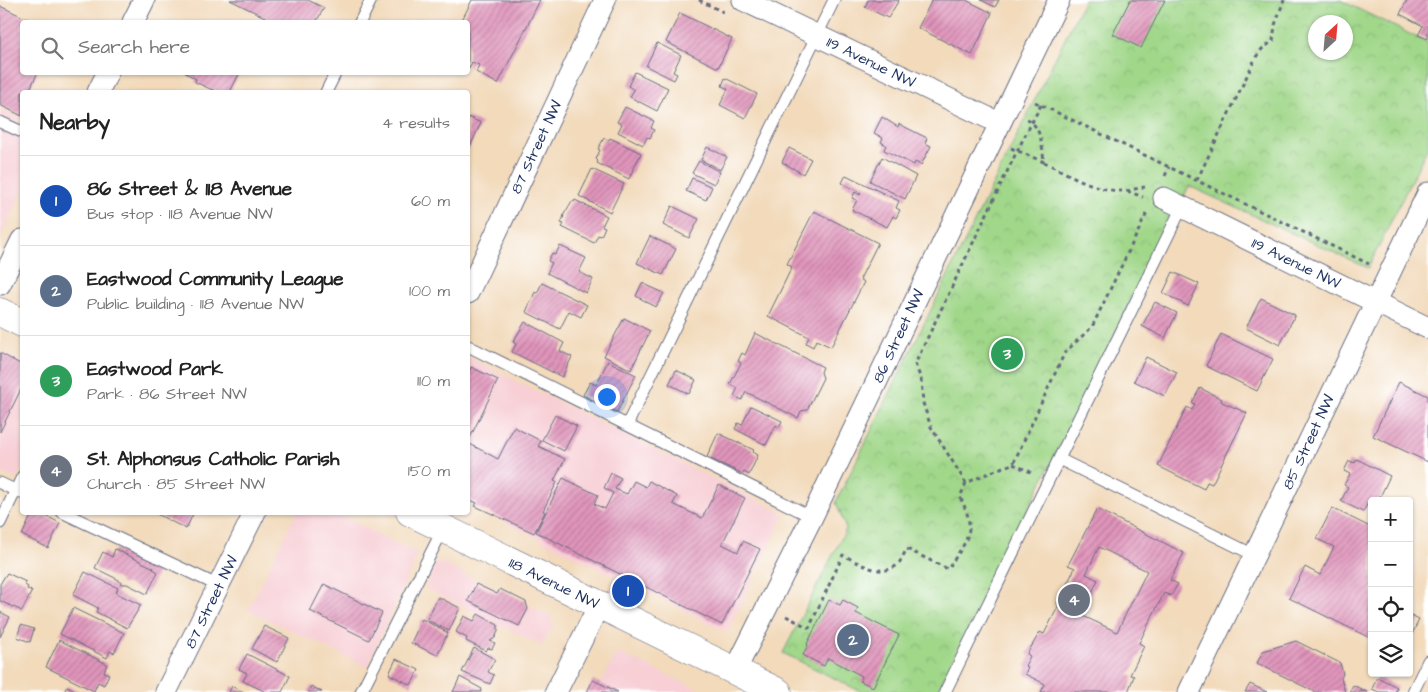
<!DOCTYPE html>
<html lang="en">
<head>
<meta charset="utf-8">
<style>
  body { margin:0; font-family:"Architects Daughter",sans-serif; background:#f2f2f2; color:#222 }
  .controls { position:absolute; right:15px; bottom:15px; display:grid; overflow:hidden; border-radius:5px; box-shadow:0 1px 4px #0004 }
  .controls button { width:45px; height:45px; display:grid; place-items:center; padding:0; border:0; border-bottom:1px solid #e0e0e0; background:#fff; color:#222; font:25px sans-serif }
  .compass { position:absolute; left:1308px; top:15px; width:45px; height:45px; border-radius:50%; background:#fff; box-shadow:0 1px 4px #0004; rotate:26deg }
  .you { position:absolute; left:606px; top:396px; width:18px; height:18px; margin:-12px; border:4px solid #fff; border-radius:50%; background:#1a73e8; box-shadow:0 0 0 8px #1a73e833 }
  .badge { display:grid; place-items:center; width:32px; height:32px; border-radius:50%; background:#b45309; color:#fff; font-size:16px; font-weight:700 }
  .pin { position:absolute; translate:-50% -50%; border:2px solid #fff; box-shadow:0 1px 5px #0006 }
  .list { margin:0; padding:0; list-style:none }
  h2 { display:flex; justify-content:space-between; align-items:center; height:65px; margin:0; padding:0 20px; font-size:21px }
  h2 small { font-size:16px; font-weight:400; color:#767676 }
  .list li { display:grid; grid-template-columns:32px 1fr auto; gap:15px; align-items:center; box-sizing:border-box; height:90px; padding:0 20px; border-top:1px solid #e0e0e0 }
  .list b { display:block; font-size:19px; white-space:nowrap }
  .list p { margin:0; font-size:16px; white-space:nowrap; color:#767676 }
  .list em { font-size:16px; font-style:normal; color:#767676 }
  .icon { flex:none; width:28px; height:28px; fill:none; stroke:currentColor; stroke-width:2; stroke-linecap:round; stroke-linejoin:round }
  .map { position:relative; flex:none; width:1428px; height:692px; overflow:hidden }
  .search { position:absolute; background:#fff; box-shadow:0 1px 4px #0004; left:20px; top:20px; width:450px; height:55px; display:flex; align-items:center; gap:12px; box-sizing:border-box; padding:0 18px; border-radius:5px; color:#767676; font-size:19px }
  .panel { position:absolute; background:#fff; box-shadow:0 1px 4px #0004; left:20px; top:90px; width:450px; height:425px; border-radius:5px }
  .map>svg:first-child { display:block }
</style>
</head>
<body>
<div class="map">
<svg width="1428" height="692" viewBox="0 0 1428 692">
  <defs>
    <pattern id="park-crowns" width="20" height="18" patternUnits="userSpaceOnUse" patternTransform="scale(1.25)"><rect width="20" height="18" fill="#a0d789"/><path d="M2 6a3 3 0 1 1 6 0M12 15a3 3 0 1 1 6 0" fill="none" stroke="#89b979"/></pattern>
    <pattern id="building-hatch" width="6" height="6" patternUnits="userSpaceOnUse" patternTransform="scale(1.25)"><rect width="6" height="6" fill="#e195bb"/><path d="M-1 1l2-2M0 6l6-6M5 7l2-2" fill="none" stroke="#b67a9b"/></pattern>
  </defs>
  <rect width="100%" height="100%" fill="#fff"/>
  <filter id="ink" filterUnits="userSpaceOnUse"><feTurbulence type="fractalNoise" baseFrequency=".02" numOctaves="2"/><feDisplacementMap in="SourceGraphic" scale="10" xChannelSelector="R" yChannelSelector="G"/><feConvolveMatrix kernelMatrix="1 2 1 2 8 2 1 2 1" color-interpolation-filters="sRGB"/></filter>
  <filter id="wash" filterUnits="userSpaceOnUse"><feTurbulence type="fractalNoise" baseFrequency=".0096" numOctaves="4" result="noise"/><feDisplacementMap in="SourceGraphic" scale="20" xChannelSelector="R" yChannelSelector="G"/><feGaussianBlur stdDeviation="1.12" result="paint"/><feColorMatrix in="noise" values="0 0 0 0 0 0 0 0 0 0 0 0 0 0 0 0 0 1.4 0 .05"/><feComposite in="paint" operator="in"/></filter>
  <g filter="url(#wash)">
    <rect width="100%" height="100%" fill="#f2dabb"/>
    <path fill="#f7cfd5" d="M0 109 22 120V192L0 238Z
      M0 351 22 362V466L16 479 0 472Z
      M468 357 785 514 727 632 468 504Z
      M296 513H336L418 554 367 667 248 610Z
      M437 561 552 617 553 626 542 646 425 588Z
      M617 652 704 692H597Z"/>
    <path fill="url(#park-crowns)" stroke="#5e8374" fill-rule="evenodd" d="M1084 0H1340L1428 43V147L1368 268 1189 186 937 692H862L783 653 846 529 836 502ZM1316 22H1346V52H1316Z"/>
    <g id="blocks">
      <path fill="url(#building-hatch)" fill-rule="evenodd" d="M230 0H308L324 8 316 22H275Z
        M472 0H540L498 84 476 72 479 65 472 62 469 69 468 68V22H461Z
        M868 0H899L888 18 865 7Z
        M932 0H966L992 13 972 55 918 28Z
        M981 0H999L995 7Z
        M1130 0H1165L1141 48 1113 34Z
        M1407 0H1428V39L1418 35 1423 26 1400 14Z
        M0 6 34 22H22V72H38L29 91 33 92H22V116L0 105Z
        M680 13 732 39 718 68 666 42Z
        M657 43 681 55 673 72 677 74 674 80 646 66Z
        M184 72H240L230 92H217L195 82 196 79Z
        M635 72 668 88 657 111 630 97 634 90 628 86Z
        M725 78 757 94 745 118 720 105 728 89 722 86Z
        M625 107 654 121 651 128 654 130 650 138 647 137 643 145 618 132 622 124 617 122Z
        M468 117 481 123 468 151Z
        M882 117 898 127 899 124 927 138 925 143 931 146 921 165 915 162 914 165 884 150 886 145 881 142 883 138 874 133Z
        M604 138 609 140 610 138 641 153 629 179 597 163 598 161 596 159 600 150 598 149Z
        M707 147 727 157 720 170 701 160Z
        M789 148 811 159 803 174 782 162Z
        M882 157 916 176 905 199 870 181Z
        M699 161 720 172 714 184 692 173Z
        M592 169 624 184 610 212 579 196Z
        M846 175 899 201 896 208 900 210 896 218 893 216 887 227 852 210 857 200 852 198 855 192 860 195 861 193 842 183Z
        M692 178 712 187 706 200 686 191Z
        M575 200 607 216 602 226 605 227 601 236 598 235 594 243 562 227 564 224 561 223 564 216H563L572 201 574 202Z
        M672 206 699 219 689 238 663 225Z
        M814 211 878 243 860 279 864 282 831 347 816 340 813 347 806 343 809 337 768 316 792 267 787 264Z
        M650 236 676 249 663 275 637 263Z
        M560 246 586 258 579 272 593 279 586 293 547 273 552 263 548 261 552 253 555 255Z
        M1173 272 1199 284 1188 306 1163 293Z
        M542 283 587 305 581 317 569 311 560 329 526 312 535 292 537 293Z
        M642 283 664 293 656 307 636 296Z
        M1261 298 1295 315 1280 345 1246 328Z
        M1155 302 1177 313 1165 338 1142 326Z
        M624 318 650 331 631 370 604 356Z
        M525 322 564 343 560 351 572 357 562 377 512 352 516 344 513 342Z
        M755 333 823 367 821 372 823 378 807 410 801 411 798 418 746 392 742 400 734 396 738 388 730 384 741 363 738 361 742 353 745 355Z
        M1221 334 1273 359 1257 391 1206 366Z
        M0 353 22 365V387L0 432Z
        M1146 357 1177 372 1165 396 1134 381Z
        M608 361 636 375 617 412 583 395 590 382 596 385Z
        M471 367 498 380 468 442V374Z
        M676 370 696 380 689 394 669 384Z
        M1399 382 1428 396V462L1373 436Z
        M1200 388 1222 399 1221 401 1224 403 1247 413 1212 484 1207 482 1204 489 1158 466 1187 407 1192 410 1195 404 1192 403Z
        M751 406 782 421 779 427 776 425 766 445 735 429 738 423 742 425Z
        M555 415 577 426 564 451 542 440Z
        M514 427 541 441 538 446 565 459 554 481 557 482 543 511 545 512 534 533 475 506 477 503 468 499V443L498 459Z
        M718 433 754 450 753 452 758 455 749 475 744 472 743 474 707 457Z
        M1357 459 1390 476 1378 501 1370 499 1363 512 1341 501 1348 487 1344 485 1350 474 1344 471 1349 461 1355 463Z
        M611 473 621 478 615 489 627 494 634 481 646 487 649 481 677 496 673 504 702 518 719 485 745 498 722 544 738 552 743 541 760 549 722 625 536 532 563 478 598 495 594 504 605 509 613 493 604 488Z
        M1332 508 1372 528V639L1289 598 1305 567 1320 575 1334 547 1317 539Z
        M1097 509 1184 553 1170 580 1178 584 1171 596 1164 593 1139 643 1144 646 1130 675 1134 676 1128 692H1041L1045 684 1025 674 1028 667 1025 666 1030 656 1027 654 1040 632 1044 634 1059 605 1057 604 1075 568 1068 565ZM1099 547 1147 571 1117 632 1081 615 1098 580 1086 574Z
        M33 512H38L60 523 48 548 22 535Z
        M153 512H194L186 529Z
        M115 549 154 568 153 569 158 572 147 594 127 584H121L119 580 95 568 103 552 112 557Z
        M85 572 118 588 116 593 141 605 127 628 96 612 98 608 73 595Z
        M7 573 26 582 25 585 28 587 27 589 32 591 22 611 0 601V584Z
        M324 584 382 613 369 640 310 611Z
        M476 584 497 594 500 589 526 602 528 609 519 626 468 601Z
        M438 597 460 608 449 631 427 620Z
        M829 600 840 605 843 600 858 608 856 613 899 635 873 687 860 681 862 676 828 658 824 666 803 655 808 645 807 644Z
        M73 608 124 633 114 653 110 651 107 658 60 634Z
        M0 612 10 617 0 637Z
        M478 614 498 625V631L495 638 490 641 495 643 492 649 488 648 486 651 466 641 467 638 456 632 464 616 474 621Z
        M1409 615 1419 620 1409 640Z
        M422 619 448 633 437 655 411 643Z
        M21 625 34 629 30 642 17 637Z
        M264 626 289 638 277 662 252 649Z
        M59 640 107 664 104 672 109 674 104 685 98 682 94 691 46 667Z
        M1296 641 1340 663 1343 674 1341 678 1345 692H1315L1257 663 1263 651Z
        M474 648 495 659 488 672 494 675 490 684 462 672Z
        M247 654 290 676 282 692H266L243 681 247 673 239 669Z
        M396 659 419 670 411 685 389 674Z
        M460 677 482 689 481 692H453Z
        M1377 677 1397 687 1395 692H1379L1372 689Z
        M593 680 618 692H587Z
        M1250 684 1267 692H1245Z
        M1353 685 1367 692H1349Z
        M67 686 79 692H64Z
        M232 686 244 692H229Z
        M311 686 322 692H308Z"/>
    </g>
  </g>
  <g filter="url(#ink)">
    <use href="#blocks" fill-opacity="0" stroke="#666b7f" stroke-width="1"/>
    <g fill="none" stroke-linecap="round" stroke-linejoin="round">
      <defs>
        <path id="service" d="M360 22 371 0
          M326 92 336 72
          M0 122 22 132
          M468 346 812 517
          M627 425 834 0
          M1059 459 1254 555
          M0 483 21 493
          M62 512 219 586
          M0 523 22 477
          M361 692 443 529
          M945 692 1182 207
          M1413 692 1428 661"/>
        <path id="minor" d="M743 0 999 123
          M133 22 144 0
          M98 92 108 72
          M1164 198 1428 328
          M0 284 22 240
          M468 293 605 0
          M735 671 812 517 1059 0
          M166 692 255 512
          M556 692 599 605
          M1189 692 1428 193"/>
        <path id="secondary" d="M0 312 22 323
          M410 512 778 692"/>
      </defs>
      <use href="#service" stroke="#666b7f" stroke-width="13"/>
      <use href="#minor" stroke="#666b7f" stroke-width="23"/>
      <use href="#secondary" stroke="#666b7f" stroke-width="29"/>
      <path stroke="#666b7f" stroke-width="3" stroke-dasharray="4 4" stroke-linecap="butt" d="M699 0 723 12
        M1035 102 1369 264
        M1041 105 1017 151 915 364 921 379 923 403 931 427 966 483 1003 467 1013 464 1065 352 1092 327 1148 211
        M1011 148 1044 162C1042 146 1042 127 1026 118
        M1044 162C1069 174 1097 192 1125 191 1132 190 1138 188 1145 187
        M1165 176 1169 167
        M1197 180 1256 57 1262 49 1273 41 1275 25 1284 0
        M1127 191 1143 197
        M1013 464 1033 473
        M786 616 809 628 843 555C859 563 884 580 899 563 902 559 904 553 907 549L948 569C967 539 978 532 960 497L966 483"/>
      <use href="#service" stroke="#fff" stroke-width="11"/>
      <use href="#minor" stroke="#fff" stroke-width="21"/>
      <use href="#secondary" stroke="#fff" stroke-width="28"/>
    </g>
  </g>
  <g text-anchor="middle" stroke-width="5" stroke-linejoin="round" paint-order="stroke">
    <g font-size="15" fill="#1b2f5e" stroke="#fff">
      <text transform="translate(871 62) rotate(26)" y="5">119 Avenue NW</text>
      <text transform="translate(536 147) rotate(-65)" y="5">87 Street NW</text>
      <text transform="translate(1296 263) rotate(26)" y="5">119 Avenue NW</text>
      <text transform="translate(898 336) rotate(-65)" y="5">86 Street NW</text>
      <text transform="translate(1308 442) rotate(-65)" y="5">85 Street NW</text>
      <text transform="translate(554 583) rotate(26)" y="5">118 Avenue NW</text>
      <text transform="translate(211 602) rotate(-64)" y="5">87 Street NW</text>
    </g>
  </g>
</svg>
<div class="controls">
<button>+</button>
<button>−</button>
<button><svg class="icon" aria-label="locate" viewBox="0 0 24 24"><circle cx="12" cy="12" r="6"/><path d="M12 2v4M12 18v4M2 12h4M18 12h4"/></svg></button>
<button><svg class="icon" aria-label="layers" viewBox="0 0 24 24"><path d="M12 4l9 5-9 5-9-5zM3 14l9 5 9-5"/></svg></button>
</div>
<svg class="compass" viewBox="-18 -18 36 36"><path d="M0-13l5 13h-10z" fill="#e53935"/><path d="M0 13l5-13h-10z" fill="#767676"/></svg>
<div class="you"></div>
<div class="pin badge" style="left:628px;top:591px;background:#1a4fb4">1</div>
<div class="pin badge" style="left:853px;top:640px;background:#5c6f8a">2</div>
<div class="pin badge" style="left:1007px;top:354px;background:#2e9e5b">3</div>
<div class="pin badge" style="left:1074px;top:600px;background:#6b7280">4</div>
<div class="search"><svg class="icon" aria-label="search" viewBox="0 0 24 24"><circle cx="10" cy="10" r="6"/><path d="M15 15l6 6"/></svg>Search here</div>
<section class="panel">
<h2>Nearby<small>4 results</small></h2>
<ul class="list">
<li><span class="badge" style="background:#1a4fb4">1</span><div><b>86 Street &amp; 118 Avenue</b><p>Bus stop · 118 Avenue NW</p></div><em>60 m</em></li>
<li><span class="badge" style="background:#5c6f8a">2</span><div><b>Eastwood Community League</b><p>Public building · 118 Avenue NW</p></div><em>100 m</em></li>
<li><span class="badge" style="background:#2e9e5b">3</span><div><b>Eastwood Park</b><p>Park · 86 Street NW</p></div><em>110 m</em></li>
<li><span class="badge" style="background:#6b7280">4</span><div><b>St. Alphonsus Catholic Parish</b><p>Church · 85 Street NW</p></div><em>150 m</em></li>
</ul>
</section>
</div>
</body>
</html>
